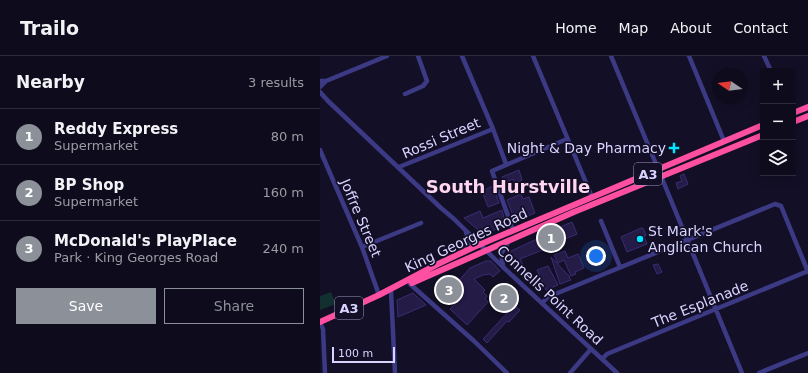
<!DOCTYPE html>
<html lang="en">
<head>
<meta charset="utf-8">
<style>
  body { margin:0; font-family:"DejaVu Sans",sans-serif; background:#171425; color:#f1f3f6 }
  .controls { position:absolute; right:12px; top:12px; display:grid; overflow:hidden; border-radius:0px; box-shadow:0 2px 10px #0003 }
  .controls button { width:36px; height:36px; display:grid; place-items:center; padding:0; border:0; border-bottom:1px solid #2e2b3b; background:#0e0b1c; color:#f1f3f6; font:20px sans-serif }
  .compass { position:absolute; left:392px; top:12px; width:36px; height:36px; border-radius:50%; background:#0e0b1c; box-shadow:0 2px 10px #0003; rotate:283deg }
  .scale { position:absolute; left:12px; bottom:10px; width:63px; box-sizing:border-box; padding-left:4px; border:2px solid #d9d4ff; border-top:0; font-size:11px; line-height:14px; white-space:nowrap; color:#d9d4ff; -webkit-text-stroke:3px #130f26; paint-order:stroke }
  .you { position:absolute; left:276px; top:200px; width:14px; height:14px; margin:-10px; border:3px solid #fff; border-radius:50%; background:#1a73e8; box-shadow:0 0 0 6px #1a73e833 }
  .badge { display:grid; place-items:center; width:26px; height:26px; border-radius:50%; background:#8c9099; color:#fff; font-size:13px; font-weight:700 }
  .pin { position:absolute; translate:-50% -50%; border:2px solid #fff; box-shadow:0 1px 4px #0006 }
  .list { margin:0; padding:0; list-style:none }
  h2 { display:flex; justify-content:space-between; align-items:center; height:52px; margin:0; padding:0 16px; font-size:17px }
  h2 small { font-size:13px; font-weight:400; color:#9b9ba3 }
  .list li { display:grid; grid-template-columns:26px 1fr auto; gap:12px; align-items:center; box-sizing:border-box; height:56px; padding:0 16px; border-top:1px solid #2e2b3b }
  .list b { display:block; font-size:15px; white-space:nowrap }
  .list p { margin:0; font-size:13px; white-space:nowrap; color:#9b9ba3 }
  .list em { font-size:13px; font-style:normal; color:#9b9ba3 }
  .actions { display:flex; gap:8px; padding:12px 16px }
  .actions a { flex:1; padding:9px 0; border:1px solid #8c9099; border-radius:0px; text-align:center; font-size:14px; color:#8c9099 }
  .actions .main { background:#8c9099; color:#fff }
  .icon { flex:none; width:22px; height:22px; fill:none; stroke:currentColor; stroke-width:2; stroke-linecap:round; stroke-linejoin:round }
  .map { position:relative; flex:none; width:488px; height:317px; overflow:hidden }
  header { display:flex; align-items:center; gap:24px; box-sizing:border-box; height:56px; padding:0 20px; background:#0e0b1c; border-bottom:1px solid #2e2b3b }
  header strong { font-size:19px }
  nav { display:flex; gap:22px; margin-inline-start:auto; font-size:14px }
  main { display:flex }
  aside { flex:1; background:#0e0b1c }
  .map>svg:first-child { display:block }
</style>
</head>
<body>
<header>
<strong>Trailo</strong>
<nav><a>Home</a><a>Map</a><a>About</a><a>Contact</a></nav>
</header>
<main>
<aside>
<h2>Nearby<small>3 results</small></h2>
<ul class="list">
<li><span class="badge">1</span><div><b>Reddy Express</b><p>Supermarket</p></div><em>80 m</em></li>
<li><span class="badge">2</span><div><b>BP Shop</b><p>Supermarket</p></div><em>160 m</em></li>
<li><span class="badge">3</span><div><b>McDonald's PlayPlace</b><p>Park · King Georges Road</p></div><em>240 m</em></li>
</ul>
<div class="actions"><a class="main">Save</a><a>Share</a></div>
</aside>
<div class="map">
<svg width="488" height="317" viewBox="0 0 488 317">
  <rect width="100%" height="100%" fill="#130f26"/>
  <path fill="#12302f" d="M11 236 16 248 0 254V240Z"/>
  <path fill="#241b47" stroke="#3b2d73" d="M199 114 202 124 195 127 193 123 184 127 182 121Z
    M364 118 368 128 358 133 356 127 362 125 360 120Z
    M173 130 179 147 168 151 162 135Z
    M201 138 203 143 209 141 215 157 195 165 187 144Z
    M182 154 186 170 163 178 144 162 160 155 163 162Z
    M252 166 257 178 231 189 234 195 229 197 225 193 200 203 203 209 195 212 190 207 189 197 191 195 219 182 218 180 226 177V178L233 175V174Z
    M321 172H323L326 179 324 180 327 188 307 196 301 181Z
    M245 195 248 202 258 198 264 212 255 216 256 218 251 220 244 204 238 207 234 199Z
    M231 201 250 221H249L251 224 240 228Z
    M166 205H171L180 215 173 221 170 218 163 219 154 223 165 234 163 236 167 240 165 243 168 246 147 269 130 253 137 246 129 238 132 233 127 227 130 224 135 229 150 212Z
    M338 208 342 216 337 218 333 209Z
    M228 210 238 229 226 234 217 214Z
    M194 231 198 235 191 242 194 246 192 248 200 254 189 266 187 265 167 287 163 283 190 254 175 240 182 234 187 238Z
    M93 237 106 249 78 261 77 244Z"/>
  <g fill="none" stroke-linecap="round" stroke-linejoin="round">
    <path stroke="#3d3a85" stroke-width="4.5" d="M142 0 173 73 186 108
      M213 0 272 141
      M291 0 336 108 337 114
      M369 0 404 85
      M444 0 451 15
      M0 25H6L67 0
      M0 31 6 25
      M0 36 8 45 121 152 134 163 183 211 297 317
      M85 38 103 30 107 25 98 0
      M0 94 42 191 59 239
      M79 111 173 73
      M341 120 422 317
      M281 165 300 211
      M193 174 172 115 247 83
      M42 191 101 167
      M145 196 149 187 146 176
      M183 209 181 198 189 185
      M90 228 154 285 187 317
      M71 235 75 317
      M222 247 228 241 455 148 461 150 488 216
      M0 267 3 273 5 317
      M282 303 287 298 488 215
      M250 317 271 293
      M439 317 488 297"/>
    <path stroke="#ff4fa3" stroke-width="6" d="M473 57 488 51
      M473 66 488 60
      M92 227 254 156 443 79
      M0 266 59 239 118 208 154 191 443 69"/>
  </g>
  <g fill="#00e5ff" stroke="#130f26" stroke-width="1.5">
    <path d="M352 86h4v4h4v4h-4v4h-4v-4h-4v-4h4z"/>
    <circle cx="320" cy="183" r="4"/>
  </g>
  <g text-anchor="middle" stroke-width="3.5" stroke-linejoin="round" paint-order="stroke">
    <g fill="#130f26" stroke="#9e99be" stroke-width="1">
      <rect x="314" y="107" width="28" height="22" rx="3"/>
      <rect x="15" y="241" width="28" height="22" rx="3"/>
    </g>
    <g font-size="13" font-weight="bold" fill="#d9d4ff">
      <text x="328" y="123">A3</text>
      <text x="29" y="257">A3</text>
    </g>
    <g font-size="14" fill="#d9d4ff" stroke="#130f26">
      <text transform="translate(121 82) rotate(-23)" y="5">Rossi Street</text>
      <text transform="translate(41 162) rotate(67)" y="5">Joffre Street</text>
      <text transform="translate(146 184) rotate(-25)" y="5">King Georges Road</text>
      <text transform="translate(230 239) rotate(43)" y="5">Connells Point Road</text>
      <text transform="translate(380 248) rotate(-22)" y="5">The Esplanade</text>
    </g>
    <g font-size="14" fill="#d9d4ff" stroke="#130f26" text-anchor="end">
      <text x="346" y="97">Night &amp; Day Pharmacy</text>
      <text x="328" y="180" text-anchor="start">St Mark's<tspan x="328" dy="16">Anglican Church</tspan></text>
    </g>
    <g font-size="18" font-weight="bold" fill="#ffd6f0" stroke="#130f26">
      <text x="188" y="137">South Hurstville</text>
    </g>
  </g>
</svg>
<div class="controls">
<button>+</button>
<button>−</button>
<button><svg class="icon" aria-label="layers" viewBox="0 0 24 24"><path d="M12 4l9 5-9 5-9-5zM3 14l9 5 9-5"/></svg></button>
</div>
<svg class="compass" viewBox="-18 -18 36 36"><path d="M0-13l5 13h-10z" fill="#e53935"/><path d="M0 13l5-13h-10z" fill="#9b9ba3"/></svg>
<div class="scale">100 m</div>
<div class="you"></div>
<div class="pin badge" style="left:231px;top:182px">1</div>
<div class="pin badge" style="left:184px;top:242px">2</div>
<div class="pin badge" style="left:129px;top:234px">3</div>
</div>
</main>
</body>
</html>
